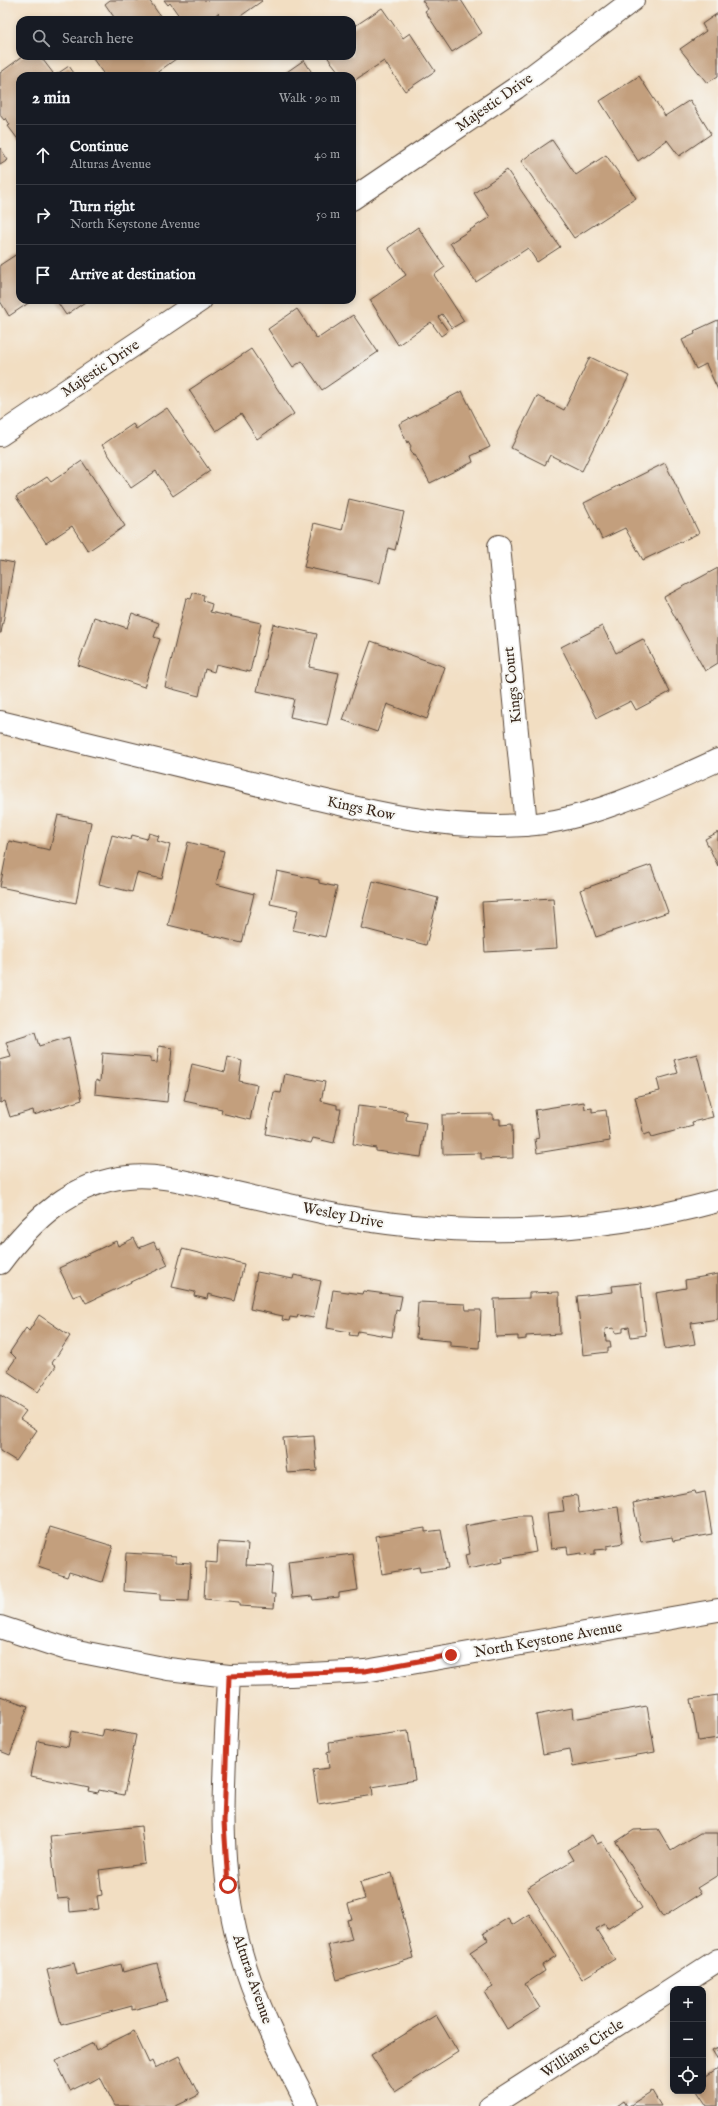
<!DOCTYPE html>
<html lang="en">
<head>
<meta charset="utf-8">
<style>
  body { margin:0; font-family:"IM FELL English",serif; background:#20242c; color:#f1f3f6 }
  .controls { position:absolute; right:12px; bottom:12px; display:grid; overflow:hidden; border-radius:8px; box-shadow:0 2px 6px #0003 }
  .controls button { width:36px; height:36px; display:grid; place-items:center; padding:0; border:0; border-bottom:1px solid #363941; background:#171b24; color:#f1f3f6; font:20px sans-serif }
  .stop { position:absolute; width:12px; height:12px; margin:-9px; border:3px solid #c8321e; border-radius:50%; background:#fff }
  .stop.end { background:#c8321e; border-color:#fff; box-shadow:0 1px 4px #0008 }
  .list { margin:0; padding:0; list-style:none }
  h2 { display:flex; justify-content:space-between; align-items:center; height:52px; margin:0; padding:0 16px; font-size:17px }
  h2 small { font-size:13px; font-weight:400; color:#9ea1a6 }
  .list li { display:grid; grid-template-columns:26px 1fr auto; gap:12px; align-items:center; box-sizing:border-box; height:60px; padding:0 16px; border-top:1px solid #363941 }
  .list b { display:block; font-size:15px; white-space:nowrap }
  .list p { margin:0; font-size:13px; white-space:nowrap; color:#9ea1a6 }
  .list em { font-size:13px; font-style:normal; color:#9ea1a6 }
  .icon { flex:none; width:22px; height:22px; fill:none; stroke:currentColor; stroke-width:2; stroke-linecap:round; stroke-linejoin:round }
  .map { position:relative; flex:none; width:718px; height:2106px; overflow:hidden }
  .search { position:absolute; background:#171b24; box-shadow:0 2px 6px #0003; left:16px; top:16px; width:340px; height:44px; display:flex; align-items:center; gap:10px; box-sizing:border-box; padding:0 14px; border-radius:12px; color:#9ea1a6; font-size:15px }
  .panel { position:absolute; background:#171b24; box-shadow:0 2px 6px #0003; left:16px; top:72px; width:340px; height:232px; border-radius:12px }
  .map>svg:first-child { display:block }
</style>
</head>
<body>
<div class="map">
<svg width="718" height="2106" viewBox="0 0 718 2106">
  <rect width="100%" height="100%" fill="#f6f6f2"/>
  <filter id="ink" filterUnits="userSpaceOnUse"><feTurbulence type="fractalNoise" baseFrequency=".025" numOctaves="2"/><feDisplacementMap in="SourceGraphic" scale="8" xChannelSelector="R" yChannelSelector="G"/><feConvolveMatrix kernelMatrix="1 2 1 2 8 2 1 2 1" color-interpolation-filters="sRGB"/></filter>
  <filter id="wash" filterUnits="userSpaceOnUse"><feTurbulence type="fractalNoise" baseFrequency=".012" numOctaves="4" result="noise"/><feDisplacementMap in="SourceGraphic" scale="16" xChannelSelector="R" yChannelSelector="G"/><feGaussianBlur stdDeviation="0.9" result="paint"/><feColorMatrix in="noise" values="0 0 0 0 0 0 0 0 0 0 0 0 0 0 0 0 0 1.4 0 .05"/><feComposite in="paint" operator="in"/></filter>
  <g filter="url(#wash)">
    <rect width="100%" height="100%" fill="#f2dec2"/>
    <g id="blocks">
      <path fill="#c39f7d" d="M110 0H149L163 20H116L105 4Z
        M164 0H261L262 1 235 20H223L218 13 208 20H182L170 3 168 5Z
        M422 0H461L482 33 452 52 425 11 428 9Z
        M382 8 403 38 410 33 435 71 405 91 384 61 352 82V76H342L328 58 329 56H352V28Z
        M718 13V76L707 83 680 49 706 31 702 24Z
        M23 56H40L53 73 49 76H20V142L8 126 10 125 6 118 4 120 0 115V73Z
        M91 56H180L155 74 156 76H105Z
        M304 60 314 76H281Z
        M69 66 76 76H54Z
        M639 76 665 116 690 100 711 134 679 156 667 140 638 161 600 101Z
        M552 140 576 175 606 155 636 198 574 238 521 161Z
        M0 148 8 160 0 165Z
        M507 170 560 247 537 262 528 248 476 282 450 243 490 217 474 193Z
        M418 227 445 267 434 275 464 321 452 328 442 314 438 317 448 331 441 336 431 322 398 345 370 300 406 275 388 248Z
        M20 252V300H33L9 316 0 301V265Z
        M56 300H88L66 315Z
        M297 309 317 339 353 315 378 352 322 390 302 361 293 367 268 329Z
        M718 320V390L706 364 696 369 682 340 695 334 694 331Z
        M251 349 294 414 257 439 241 414 216 431 189 390Z
        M590 357 629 376 582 471 550 455 545 465 511 448 537 396 564 410Z
        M462 391 490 447 471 456 473 462 430 483 415 455 413 456 410 448 411 446 408 441 407 443 399 424Z
        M167 408 210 471 173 496 156 471 131 488 102 445 133 424 136 429Z
        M82 461 125 526 88 551 72 526 46 543 16 497 47 477 51 482Z
        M665 463 699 533 643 560 625 528 602 539 584 503Z
        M349 499 404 512 395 550 388 548 380 583 304 567 314 523 342 530Z
        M0 560 14 563 1 633H0Z
        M718 568V663L705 671 664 597Z
        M193 593 204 595 203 601 212 604 210 612 261 623 250 672 216 664 214 672 205 669 199 696 165 687 186 598 191 599Z
        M132 613 159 623 154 637 160 639 144 687 78 665 94 617 127 628Z
        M273 624 317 634 309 667 339 673 327 725 290 717 294 699 257 691Z
        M602 626 616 653 643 639 670 692 636 710 631 701 597 718 561 647Z
        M371 641 445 667 427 719 387 704 377 732 343 720Z
        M58 815 91 822 76 903 0 887 9 841 50 850Z
        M718 832V866L705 839Z
        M149 833 159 836 157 841 170 845 162 879 137 873 132 892 99 884 112 835 131 840 132 835 147 839Z
        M188 842 224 851 216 884 254 894 242 943 168 925Z
        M651 865 668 912 596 937 580 890Z
        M277 871 319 880V883L337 887 325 937 293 930 298 910 270 904Z
        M373 881 438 898 426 945 361 928Z
        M553 898 557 948 485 952 482 902Z
        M35 1033 39 1046 69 1037 82 1100 34 1115 33 1110 10 1117 5 1101 0 1103V1060L11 1057 6 1042Z
        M159 1046 172 1048 167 1102 95 1094 96 1080 100 1082 102 1053 151 1057V1062L157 1063Z
        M697 1054 713 1117 692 1122 693 1126 652 1137 650 1133 644 1135 635 1097 660 1091 657 1079 678 1073 674 1060Z
        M228 1057 242 1061 239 1081 257 1085 250 1120 221 1113 222 1109 184 1101 192 1064 225 1072Z
        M285 1074 325 1082 321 1101 337 1105V1109H341L334 1143 313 1138 311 1143 266 1134 274 1092 281 1093Z
        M584 1102 585 1109 592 1108V1112L606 1110 610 1141 537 1153 535 1139 539 1138 535 1110Z
        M358 1106 407 1112 406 1120 426 1123 421 1157 376 1151V1148L353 1144Z
        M493 1114V1119H500V1125L512 1124 513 1158 481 1159V1153L443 1154 442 1115Z
        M134 1238 139 1248 154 1242 157 1249 160 1248 168 1265 86 1303 81 1294 73 1297 59 1268 116 1241 118 1246Z
        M182 1249 244 1264 235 1301 208 1294 207 1299 194 1296 195 1292 172 1287Z
        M257 1272 293 1279 294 1275 321 1281 313 1318 298 1315 297 1318 290 1317 289 1321 282 1320 283 1316 250 1309Z
        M718 1274V1319L691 1323 695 1344 665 1349 656 1293 686 1288 685 1280Z
        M641 1283 646 1335 631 1337 629 1327 623 1328V1332L615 1333 614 1328 605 1329 606 1341H610L611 1348H608V1352L583 1355 577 1296 613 1292 612 1286Z
        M333 1290 362 1294 363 1291 402 1296 399 1311 396 1310 392 1337 358 1331 357 1336 349 1335 350 1332 327 1328Z
        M559 1292 560 1334 526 1336V1339L518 1340V1336L496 1337 494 1299 529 1298V1293Z
        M418 1302 465 1304 466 1310H481L479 1348 450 1346V1341L416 1338Z
        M39 1315 70 1336 52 1363 56 1366 38 1392 7 1371 16 1358 10 1352 26 1328 29 1331Z
        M0 1395 26 1411 20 1419 37 1430 16 1461 0 1451Z
        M314 1436 317 1471 287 1473 283 1438Z
        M695 1491 696 1494 705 1492 712 1534 673 1541 672 1537 641 1542 633 1503Z
        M577 1495 579 1513 618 1507 623 1543 607 1546V1549L595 1550V1554L582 1555V1553L568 1555 567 1547 551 1549 547 1513 564 1511 562 1497Z
        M519 1516H530L536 1552 502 1558 503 1562 468 1569 465 1555 470 1554 465 1526Z
        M50 1527 113 1546 102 1582 69 1572 67 1577 38 1567Z
        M425 1528V1532L441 1530 448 1568 420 1572 419 1567 382 1574 376 1536Z
        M218 1542 248 1544 246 1565 273 1566 271 1594H275L274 1608 239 1606V1602L204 1599 206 1562 217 1563Z
        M126 1553 176 1556V1562L191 1563 189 1601 160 1600V1594L124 1591Z
        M353 1554 358 1590 339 1593V1597L313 1600 312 1596 292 1598 288 1562Z
        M718 1695V1738L698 1741 691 1699Z
        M0 1696 28 1706 10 1755 0 1751Z
        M647 1706 655 1752 573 1766 570 1749 543 1754 536 1715 572 1708 573 1719Z
        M104 1729 136 1735 124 1795 99 1790 98 1793 88 1791 89 1788 31 1776 38 1741 68 1747 71 1731 102 1737Z
        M408 1731 415 1780 372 1787 373 1795 318 1804 313 1770 329 1768 327 1752 330 1751 329 1742Z
        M141 1826 145 1864 99 1870 102 1895 97 1896 99 1909 70 1912 69 1898 57 1899 50 1836Z
        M658 1829 671 1851 700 1833H718V1875L697 1888 701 1893 663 1917 616 1842 634 1830Z
        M592 1835 597 1844 602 1842 642 1908 607 1929 605 1924 596 1929 615 1959 582 1979 527 1888 573 1860 567 1850Z
        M392 1873 414 1958 337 1980 328 1945 352 1939 347 1920 352 1919 348 1904 365 1899 360 1882Z
        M529 1914 556 1956 542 1965 545 1971 525 1984 540 2008 507 2029 485 1992 493 1987 470 1952 488 1940 484 1933 508 1918 512 1925Z
        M74 1963 77 1975 121 1964 123 1972 157 1963 167 2001 132 2010V2006L61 2025 47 1970Z
        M436 2015 458 2052 395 2092 371 2055Z
        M134 2031 149 2063 152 2061 155 2068 179 2056 199 2095 176 2106H115L100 2077 89 2083 88 2081 70 2090 56 2061 93 2043 96 2050Z
        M718 2047V2060L712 2050Z
        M718 2068V2106H707L697 2091H703V2078Z
        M652 2091 661 2106H629Z
        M624 2101 627 2106H617Z"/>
    </g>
  </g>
  <g filter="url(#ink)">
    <use href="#blocks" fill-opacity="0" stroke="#564537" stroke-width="1"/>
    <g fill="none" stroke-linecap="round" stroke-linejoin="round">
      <defs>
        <path id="minor" d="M352 199 516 88 633 0
          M0 435 201 300
          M499 546 526 825
          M0 1263C32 1220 72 1182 128 1177 157 1174 187 1182 215 1188 252 1197 289 1205 326 1213 456 1239 590 1236 718 1201
          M0 1627 67 1649 168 1669 229 1676 291 1675 365 1671 718 1610
          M229 1676C225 1764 215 1858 239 1945 254 2001 281 2054 308 2106
          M673 1989 718 1960
          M490 2106 673 1989"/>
        <path id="major" d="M0 722C89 744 179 765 268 787 352 807 437 831 525 825 587 821 661 786 718 760"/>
      </defs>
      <use href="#minor" stroke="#564537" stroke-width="24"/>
      <use href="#major" stroke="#564537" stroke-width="24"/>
      <use href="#minor" stroke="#fff" stroke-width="22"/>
      <use href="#major" stroke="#fff" stroke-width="22"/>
    </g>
  </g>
  <g fill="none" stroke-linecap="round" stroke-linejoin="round" filter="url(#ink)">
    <path stroke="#c8321e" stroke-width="5" d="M228 1885 224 1822 229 1676 365 1671 451 1655"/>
  </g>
  <g text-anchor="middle" stroke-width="4" stroke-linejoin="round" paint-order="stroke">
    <g font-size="15" fill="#3b2a1e" stroke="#f6f6f2">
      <text transform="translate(494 102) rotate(-35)" y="5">Majestic Drive</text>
      <text transform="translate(100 368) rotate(-34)" y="5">Majestic Drive</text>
      <text transform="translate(512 685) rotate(-96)" y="5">Kings Court</text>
      <text transform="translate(361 808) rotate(12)" y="5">Kings Row</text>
      <text transform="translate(343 1215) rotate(11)" y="5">Wesley Drive</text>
      <text transform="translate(548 1639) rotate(-10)" y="5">North Keystone Avenue</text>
      <text transform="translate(253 1979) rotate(71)" y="5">Alturas Avenue</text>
      <text transform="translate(582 2048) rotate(-33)" y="5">Williams Circle</text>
    </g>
  </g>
</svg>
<div class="controls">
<button>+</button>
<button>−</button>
<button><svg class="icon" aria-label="locate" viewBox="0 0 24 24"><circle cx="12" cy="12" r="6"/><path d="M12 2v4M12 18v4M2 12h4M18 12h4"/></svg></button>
</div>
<div class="stop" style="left:228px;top:1885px"></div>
<div class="stop end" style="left:451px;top:1655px"></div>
<div class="search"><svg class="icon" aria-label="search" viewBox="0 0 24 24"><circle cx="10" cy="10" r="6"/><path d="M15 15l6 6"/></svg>Search here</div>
<section class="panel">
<h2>2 min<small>Walk · 90 m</small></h2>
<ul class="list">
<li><svg class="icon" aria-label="ahead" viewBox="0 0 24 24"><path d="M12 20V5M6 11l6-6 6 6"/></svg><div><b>Continue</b><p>Alturas Avenue</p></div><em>40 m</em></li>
<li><svg class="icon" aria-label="right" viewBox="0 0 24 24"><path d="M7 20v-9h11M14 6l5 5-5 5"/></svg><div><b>Turn right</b><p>North Keystone Avenue</p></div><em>50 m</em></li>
<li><svg class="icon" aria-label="arrive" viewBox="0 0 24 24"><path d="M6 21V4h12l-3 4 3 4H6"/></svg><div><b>Arrive at destination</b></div></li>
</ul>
</section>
</div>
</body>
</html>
